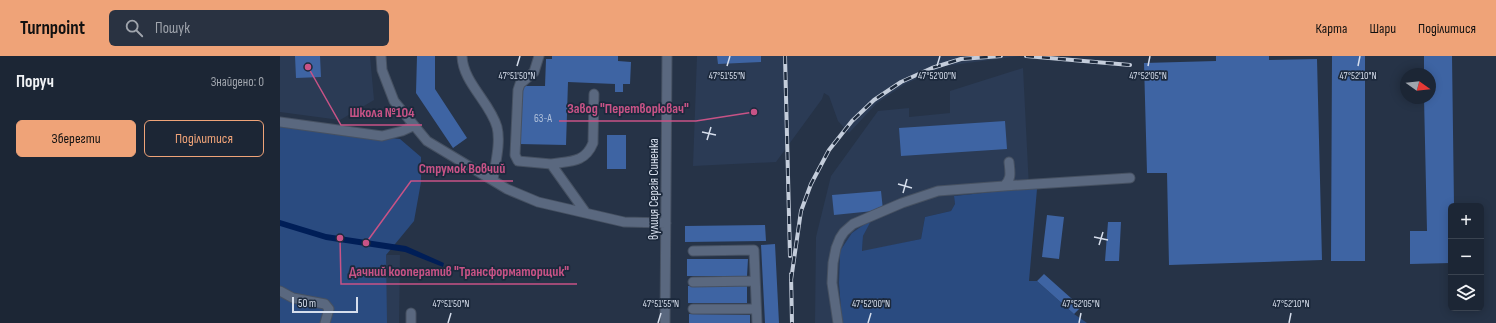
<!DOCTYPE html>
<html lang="uk">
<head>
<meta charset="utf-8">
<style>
  body { margin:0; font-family:"Sofia Sans Condensed",sans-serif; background:#293241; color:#f1f3f6 }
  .controls { position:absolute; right:12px; bottom:12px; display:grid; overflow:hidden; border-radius:6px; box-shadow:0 2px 10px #0003 }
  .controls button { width:36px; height:36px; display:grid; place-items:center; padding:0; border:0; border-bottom:1px solid #3a4350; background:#1c2635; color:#f1f3f6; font:20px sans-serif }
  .compass { position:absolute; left:1120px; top:12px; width:36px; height:36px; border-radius:50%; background:#1c2635; box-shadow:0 2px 10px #0003; rotate:105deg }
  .scale { position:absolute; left:12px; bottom:10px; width:66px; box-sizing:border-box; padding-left:4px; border:2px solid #d6deec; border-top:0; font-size:11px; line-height:14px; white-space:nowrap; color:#d6deec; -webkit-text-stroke:3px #1c293c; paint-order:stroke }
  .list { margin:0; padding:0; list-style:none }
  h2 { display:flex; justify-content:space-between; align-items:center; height:52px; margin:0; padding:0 16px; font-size:17px }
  h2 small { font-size:13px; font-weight:400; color:#a0a5ad }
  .actions { display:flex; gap:8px; padding:12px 16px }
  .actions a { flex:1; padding:9px 0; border:1px solid #efa378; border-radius:6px; text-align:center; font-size:14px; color:#efa378 }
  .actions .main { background:#efa378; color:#111 }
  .icon { flex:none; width:22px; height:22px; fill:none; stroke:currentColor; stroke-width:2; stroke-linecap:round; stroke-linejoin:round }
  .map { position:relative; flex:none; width:1216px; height:267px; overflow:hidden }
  header { display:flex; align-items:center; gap:24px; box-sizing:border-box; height:56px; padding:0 20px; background:#efa378; color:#111 }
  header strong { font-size:19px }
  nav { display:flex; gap:22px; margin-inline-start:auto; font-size:14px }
  .search { width:280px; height:36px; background:#293241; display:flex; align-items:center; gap:10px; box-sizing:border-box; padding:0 14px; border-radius:6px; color:#a0a5ad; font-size:15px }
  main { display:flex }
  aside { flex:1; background:#1c2635 }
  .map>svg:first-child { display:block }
</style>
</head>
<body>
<header>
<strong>Turnpoint</strong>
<div class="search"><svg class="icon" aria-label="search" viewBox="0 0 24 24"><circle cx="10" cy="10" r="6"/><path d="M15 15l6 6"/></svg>Пошук</div>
<nav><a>Карта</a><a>Шари</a><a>Поділитися</a></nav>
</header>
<main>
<aside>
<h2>Поруч<small>Знайдено: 0</small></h2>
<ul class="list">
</ul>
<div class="actions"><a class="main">Зберегти</a><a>Поділитися</a></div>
</aside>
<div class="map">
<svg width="1216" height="267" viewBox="0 0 1216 267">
  <rect width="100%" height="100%" fill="#263347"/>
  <path fill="#2b3b55" d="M0 0H90L94 44 60 64 0 56Z
    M417 0H740L665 10 625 28 597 47 569 77 558 65 549 40 544 37 542 43 496 106 413 110Z
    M743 12 749 132 674 140 675 148 671 155 645 161 641 183 582 196 583 180 591 164 560 195 559 227 562 267H535L536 181 551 120 598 55 629 52V61L670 57V35Z
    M106 199H120L119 267H106Z"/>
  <path fill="#2a4b80" d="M0 69 120 83 141 101V126L134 165 106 199 107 267H0Z
    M749 132 757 133 749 225H757L794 258 807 267H562L559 227 560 195 572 177 592 163 583 180 582 195 641 183 645 161 671 155 675 148 674 140Z"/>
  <path fill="#001e57" d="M0 164 46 178 126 190 164 207 163 211 125 196 46 184 0 170Z"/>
  <path fill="#3e64a3" d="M15 0H40L41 21 16 22Z
    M137 0H155V33L187 82 173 92 136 37Z
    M272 0H338V5L351 6 350 28H343V36H335V28L288 26 286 89 239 88 240 30H265L266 3H272Z
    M437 0H481V6L438 8Z
    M936 0H989V4L1037 3 1042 204 889 209 887 117H867L864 7 936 5Z
    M1052 0H1085V205H1051Z
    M1144 0H1172L1174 150H1171V207L1130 208V175H1147L1144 42H1150V18H1144Z
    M725 65 727 93 621 100 619 72Z
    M327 79H346V113H327Z
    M601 135 603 154 554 159 552 139Z
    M767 159 784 161 779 203 762 201Z
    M828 166H841L839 205H825Z
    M485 169 486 185 405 186V170Z
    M495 188 499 267H485L481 189Z
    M407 203H468L467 220H407Z
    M764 218 801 251 794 258 757 225Z
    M408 230H467V247H408Z
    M409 258 470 259V267H409Z"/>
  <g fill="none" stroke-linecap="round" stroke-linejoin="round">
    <defs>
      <path id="minor" d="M101 0 102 14 114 45 147 85 227 133 258 146 344 166 386 167
        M182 0C183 27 210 46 217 71 221 87 215 108 213 124
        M259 0 254 16 240 28 238 34 235 99 238 105 271 108 306 157
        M0 66 102 80 122 75 133 70
        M271 108C290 105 305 107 313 87L314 38
        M724 130 850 122
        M413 195 474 194 477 267
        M413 226 475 225
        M0 235 13 242 45 248 49 253 45 267
        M413 253H476
        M131 267V257
        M385 267 387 0
        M558 267 552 227 553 207 556 192 560 182 564 176 573 168 622 147 658 135 724 130C732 123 730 116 729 106"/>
    </defs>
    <use href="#minor" stroke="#465162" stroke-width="11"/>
    <use href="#minor" stroke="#5a687f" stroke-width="9"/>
    <defs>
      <path id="rail" d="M505 0 510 200
        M746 0 850 9
        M511 218 512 267
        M511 224 521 155 531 128 549 94 572 65 594 44 621 26 652 12 681 3 721 0"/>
    </defs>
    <use href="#rail" stroke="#c4cddb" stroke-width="4"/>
    <use href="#rail" stroke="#1c293c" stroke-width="2.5" stroke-dasharray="8" stroke-linecap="butt"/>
  </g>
  <path fill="none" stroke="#d6deec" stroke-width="1.5" d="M237 10 240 0M447 10 450 0M657 10 660 0M868 10 870 0M1078 10 1080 0M422 76 436 79M427 84 431 71M618 128 632 132M623 137 627 123M814 181 828 184M819 189 823 176M168 267 171 257M378 267 381 257M588 267 591 257M799 267 801 257M1009 267 1011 257"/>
  <g text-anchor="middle" stroke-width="3.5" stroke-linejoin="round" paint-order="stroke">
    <g font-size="11" fill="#b0c0da">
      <text x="263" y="66">63-А</text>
    </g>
    <g font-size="13" fill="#d6deec" stroke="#1c293c">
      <text transform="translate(373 133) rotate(-90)" y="5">вулиця Сергія Синенка</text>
    </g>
  </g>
  <g font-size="10" text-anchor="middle" fill="#d6deec" stroke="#1c293c" stroke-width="3.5" stroke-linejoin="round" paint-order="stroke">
    <text x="237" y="23">47°51'50"N</text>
    <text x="447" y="23">47°51'55"N</text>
    <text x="868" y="23">47°52'05"N</text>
    <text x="657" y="23">47°52'00"N</text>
    <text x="1078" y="23">47°52'10"N</text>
    <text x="171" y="251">47°51'50"N</text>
    <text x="381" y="251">47°51'55"N</text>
    <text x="591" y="251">47°52'00"N</text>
    <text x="801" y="251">47°52'05"N</text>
    <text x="1011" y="251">47°52'10"N</text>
  </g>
  <path fill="none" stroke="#c85386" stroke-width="1.5" d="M474 56L416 65H279M28 11L61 69H142M86 187L131 125H233M60 182L61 228H297"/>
  <g fill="#c85386" stroke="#1c293c" stroke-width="1.5">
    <circle cx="474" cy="56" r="4"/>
    <circle cx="28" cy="11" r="4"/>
    <circle cx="86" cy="187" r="4"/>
    <circle cx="60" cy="182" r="4"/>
  </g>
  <g font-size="14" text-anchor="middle" font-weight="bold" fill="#c85386" stroke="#1c293c" stroke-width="3.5" stroke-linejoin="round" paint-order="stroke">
    <text x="348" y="57">Завод "Перетворювач"</text>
    <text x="102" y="61">Школа №104</text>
    <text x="182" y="117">Струмок Вовчий</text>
    <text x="179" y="220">Дачний кооператив "Трансформаторщик"</text>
  </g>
</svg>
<div class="controls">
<button>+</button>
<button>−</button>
<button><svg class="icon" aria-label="layers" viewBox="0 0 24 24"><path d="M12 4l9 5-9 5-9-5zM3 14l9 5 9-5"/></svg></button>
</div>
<svg class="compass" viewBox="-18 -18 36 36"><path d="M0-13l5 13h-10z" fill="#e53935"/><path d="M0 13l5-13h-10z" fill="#a0a5ad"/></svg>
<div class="scale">50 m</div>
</div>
</main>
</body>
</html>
